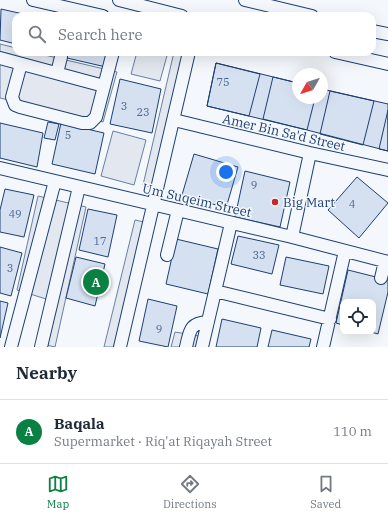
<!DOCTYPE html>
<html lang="en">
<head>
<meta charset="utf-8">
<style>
  body { margin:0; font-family:"IBM Plex Serif",serif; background:#f2f2f3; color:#1f2937 }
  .controls { position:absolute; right:12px; bottom:12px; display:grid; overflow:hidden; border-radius:8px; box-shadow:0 4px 16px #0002 }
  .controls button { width:36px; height:36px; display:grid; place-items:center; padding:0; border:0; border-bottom:1px solid #e0e1e3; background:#fff; color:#1f2937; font:20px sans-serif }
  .compass { position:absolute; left:292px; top:68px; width:36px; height:36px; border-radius:50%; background:#fff; box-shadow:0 4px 16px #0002; rotate:231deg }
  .you { position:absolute; left:226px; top:172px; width:14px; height:14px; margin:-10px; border:3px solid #fff; border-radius:50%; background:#1a73e8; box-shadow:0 0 0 6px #1a73e833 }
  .badge { display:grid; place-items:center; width:26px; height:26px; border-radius:50%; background:#0b8043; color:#fff; font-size:13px; font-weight:700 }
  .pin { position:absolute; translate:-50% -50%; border:2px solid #fff; box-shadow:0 1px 4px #0006 }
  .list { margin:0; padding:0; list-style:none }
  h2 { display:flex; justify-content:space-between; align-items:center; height:52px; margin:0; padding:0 16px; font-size:17px }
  h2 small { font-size:13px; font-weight:400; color:#747a83 }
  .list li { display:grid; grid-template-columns:26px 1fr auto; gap:12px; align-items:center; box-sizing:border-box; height:64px; padding:0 16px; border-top:1px solid #e0e1e3 }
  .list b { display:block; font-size:15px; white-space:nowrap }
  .list p { margin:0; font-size:13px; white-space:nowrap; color:#747a83 }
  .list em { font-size:13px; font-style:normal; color:#747a83 }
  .icon { flex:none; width:22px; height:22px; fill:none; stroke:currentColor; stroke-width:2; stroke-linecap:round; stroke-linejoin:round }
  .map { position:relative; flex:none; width:388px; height:347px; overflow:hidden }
  .search { position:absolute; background:#fff; box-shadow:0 4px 16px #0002; left:12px; right:12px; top:12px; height:44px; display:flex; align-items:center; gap:10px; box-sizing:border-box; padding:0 14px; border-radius:12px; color:#747a83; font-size:15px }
  .sheet { height:116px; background:#fff }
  nav { display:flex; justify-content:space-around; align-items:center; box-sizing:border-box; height:56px; border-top:1px solid #e0e1e3; background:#fff; font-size:11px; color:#747a83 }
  nav a { display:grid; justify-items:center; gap:2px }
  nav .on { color:#0b8043 }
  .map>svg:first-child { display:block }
</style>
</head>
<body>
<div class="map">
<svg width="388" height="347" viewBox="0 0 388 347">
  <rect width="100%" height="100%" fill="#f4f7fb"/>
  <path fill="#e3e8f0" stroke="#687fa3" d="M0 44 16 48V52H32L117 72 103 122 0 98Z
    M137 52H168L160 81 131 74Z
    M174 52 184 53 153 188 143 185Z
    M113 131 146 140 134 185 101 176Z
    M38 196 86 207 55 347 46 345 56 302 17 290Z
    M135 220 144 222 114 347H104Z
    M175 332 199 336 197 347H171Z"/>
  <path fill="#d5e0f0" stroke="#1d3f73" d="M1 9 32 16H16V44L0 40Z
    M55 52H109L106 67 54 55Z
    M216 63 260 74 249 116 207 106Z
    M216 63 298 83V98H322V89L388 104V151L307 130 207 106Z
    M273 77 298 83V98H315L307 130 263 119Z
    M120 79 161 89 152 133 110 124Z
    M330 91 374 101 363 145 320 134Z
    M388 110V151L379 149Z
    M48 122 59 124 55 140 44 138Z
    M0 123 43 133 37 167 0 158Z
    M61 123 104 133 95 174 52 164Z
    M194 154 238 167 226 208 182 195Z
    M245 171 290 182 280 227 235 217Z
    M357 177 388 203 359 238 328 210Z
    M5 189 34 195 24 237 0 232V210Z
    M88 209 117 215 108 257 79 250Z
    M238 236 279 245 272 274 231 264Z
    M176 239 218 249 208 294 166 284Z
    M0 247 22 253 11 296 0 293Z
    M76 257 105 264 95 306 66 298Z
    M286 257 329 266 323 294 280 285Z
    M348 270 388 280V292L378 334 371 332H373V302H343V325L336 323Z
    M148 299 177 306 168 347 139 341Z
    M0 301 8 303 0 338Z
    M222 319 261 328 257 347H216Z
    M272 330 311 339 309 347H268Z"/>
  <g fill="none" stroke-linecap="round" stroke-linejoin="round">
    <defs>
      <path id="minor" d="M33 0 103 16
        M119 0 182 16
        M245 0 312 16
        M372 31 388 34
        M335 52 388 64
        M0 58 104 86
        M21 64 12 97 15 105 20 107 82 123H90L96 117 113 52
        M57 73 61 57
        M174 120 310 153 388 170
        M0 168 292 237 388 262
        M292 237 310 153
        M167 255 178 210
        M381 278 385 261
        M215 291 330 319
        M11 347 55 181
        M41 347 79 187
        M120 347 189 52
        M186 347C190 331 189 323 208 322
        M202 347 231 223
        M323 347 345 251"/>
    </defs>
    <use href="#minor" stroke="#1d3f73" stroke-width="14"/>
    <use href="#minor" stroke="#f4f7fb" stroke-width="12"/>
  </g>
  <circle fill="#c62828" stroke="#f4f7fb" stroke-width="1.5" cx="275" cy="202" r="4"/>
  <g text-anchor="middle" stroke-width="3" stroke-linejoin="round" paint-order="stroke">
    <g font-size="11" fill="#4b6792">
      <text x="223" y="86">75</text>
      <text x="124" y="110">3</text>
      <text x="143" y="116">23</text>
      <text x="68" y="139">5</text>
      <text x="254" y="189">9</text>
      <text x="352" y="208">4</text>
      <text x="15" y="218">49</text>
      <text x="100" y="245">17</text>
      <text x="259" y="259">33</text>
      <text x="10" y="272">3</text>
      <text x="159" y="333">9</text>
    </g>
    <g font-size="13" fill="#1d3f73" stroke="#f4f7fb">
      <text transform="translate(284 132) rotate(13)" y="5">Amer Bin Sa'd Street</text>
      <text transform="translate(197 200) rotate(13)" y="5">Um Suqeim Street</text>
    </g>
    <g font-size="13" fill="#1d3f73" stroke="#f4f7fb" text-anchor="start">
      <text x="283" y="207">Big Mart</text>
    </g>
  </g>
</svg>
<div class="controls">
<button><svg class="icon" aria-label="locate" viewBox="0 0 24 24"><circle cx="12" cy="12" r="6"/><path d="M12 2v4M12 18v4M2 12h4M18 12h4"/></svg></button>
</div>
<svg class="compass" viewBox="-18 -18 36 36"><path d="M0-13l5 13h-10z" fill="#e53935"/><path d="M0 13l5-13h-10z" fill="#747a83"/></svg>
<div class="you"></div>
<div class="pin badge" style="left:96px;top:282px">A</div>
<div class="search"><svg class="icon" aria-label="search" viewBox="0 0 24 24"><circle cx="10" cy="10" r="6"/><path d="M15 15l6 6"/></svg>Search here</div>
</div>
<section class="sheet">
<h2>Nearby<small></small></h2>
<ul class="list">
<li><span class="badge">A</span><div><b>Baqala</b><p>Supermarket · Riq'at Riqayah Street</p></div><em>110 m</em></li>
</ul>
</section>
<nav>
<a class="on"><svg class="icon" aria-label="map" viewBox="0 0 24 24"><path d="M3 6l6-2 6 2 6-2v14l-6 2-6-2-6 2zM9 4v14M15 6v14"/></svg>Map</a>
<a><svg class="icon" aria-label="directions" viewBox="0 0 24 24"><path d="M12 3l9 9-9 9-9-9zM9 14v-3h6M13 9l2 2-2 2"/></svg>Directions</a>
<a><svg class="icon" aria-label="saved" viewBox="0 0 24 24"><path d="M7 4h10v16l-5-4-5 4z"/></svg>Saved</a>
</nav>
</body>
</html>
